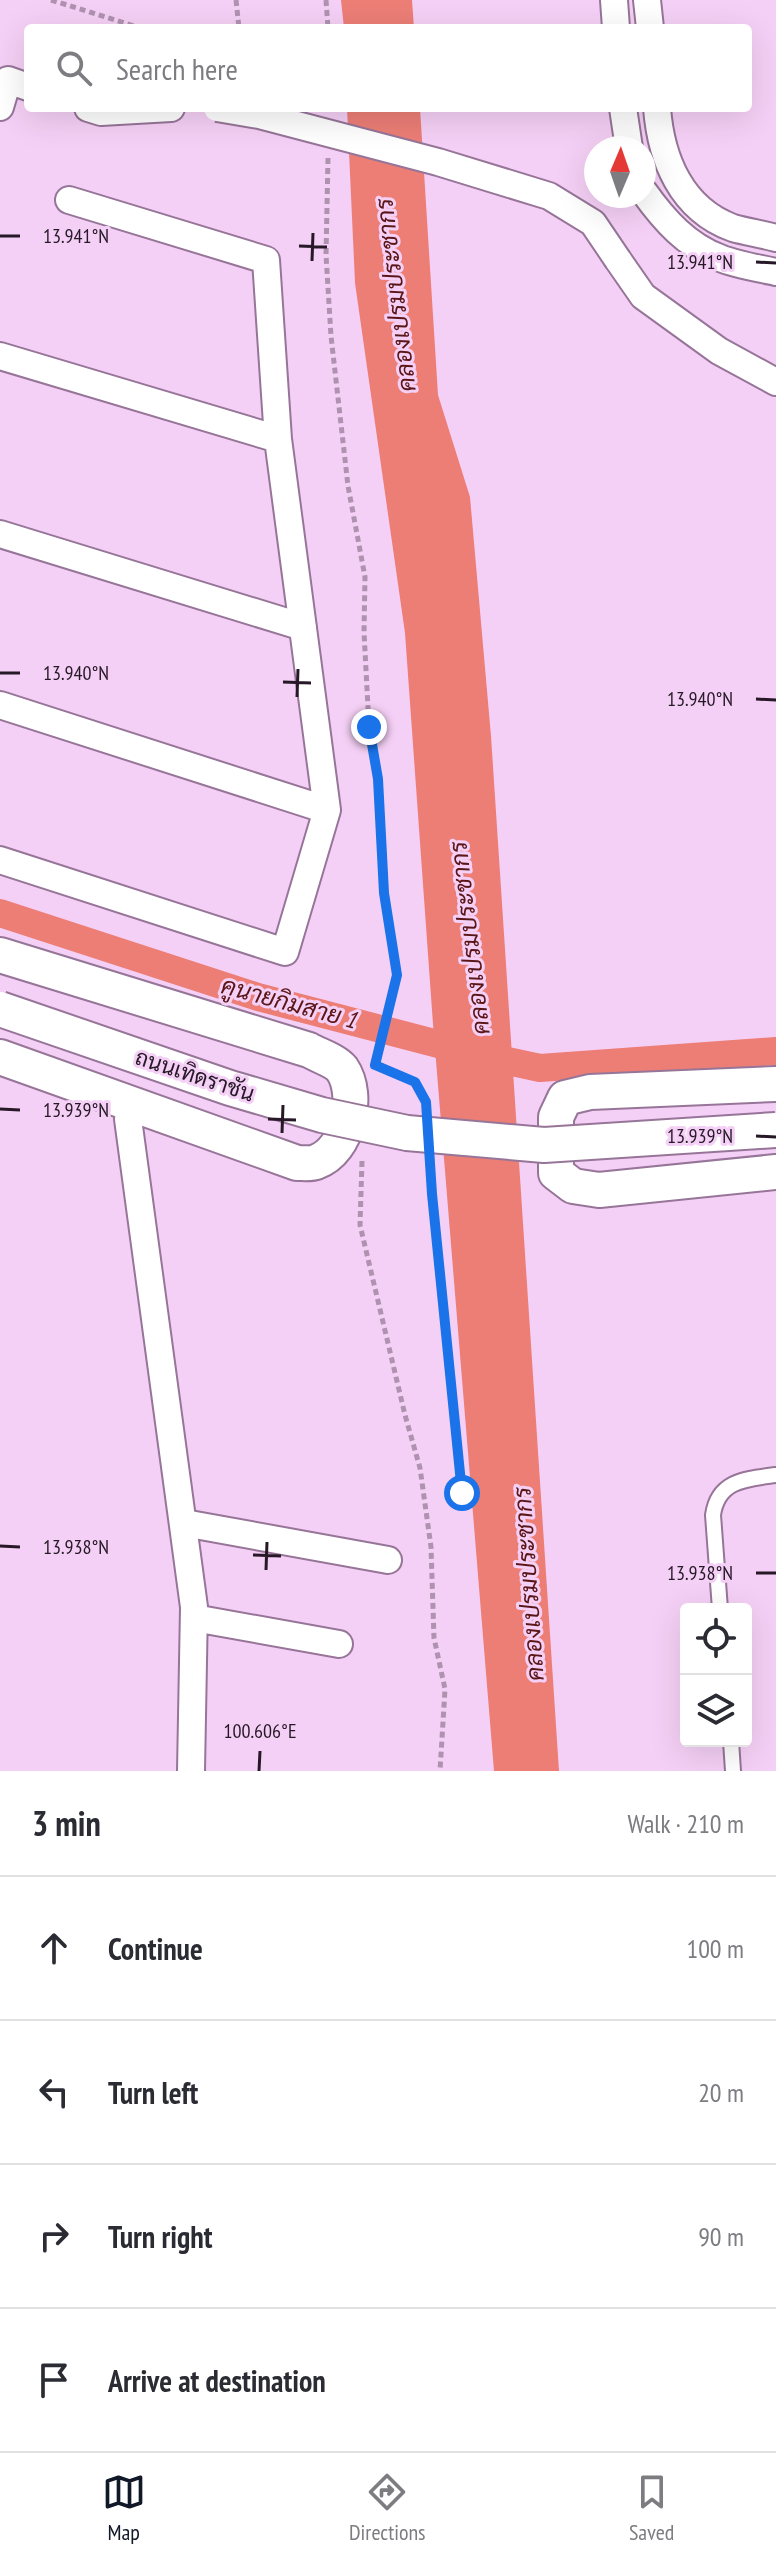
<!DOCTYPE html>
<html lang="en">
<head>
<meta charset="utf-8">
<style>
  body { margin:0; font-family:"PT Sans Narrow",Sarabun,sans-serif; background:#f2f2f3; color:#2b2b33 }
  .controls { position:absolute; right:24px; bottom:24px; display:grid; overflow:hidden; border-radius:8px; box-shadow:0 8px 32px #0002 }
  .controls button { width:72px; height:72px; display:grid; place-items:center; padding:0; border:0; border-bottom:2px solid #e1e1e2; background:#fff; color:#2b2b33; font:40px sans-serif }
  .compass { position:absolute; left:584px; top:136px; width:72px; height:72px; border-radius:50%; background:#fff; box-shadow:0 8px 32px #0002; rotate:2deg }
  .stop { position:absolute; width:24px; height:24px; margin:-18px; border:6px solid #1a73e8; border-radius:50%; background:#fff }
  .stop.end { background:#1a73e8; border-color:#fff; box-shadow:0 2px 8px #0008 }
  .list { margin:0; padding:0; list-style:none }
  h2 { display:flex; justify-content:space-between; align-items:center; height:104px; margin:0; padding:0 32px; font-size:34px }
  h2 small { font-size:26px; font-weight:400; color:#7c7c81 }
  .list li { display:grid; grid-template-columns:52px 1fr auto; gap:24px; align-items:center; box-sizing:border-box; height:144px; padding:0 32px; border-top:2px solid #e1e1e2 }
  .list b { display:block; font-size:30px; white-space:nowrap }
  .list em { font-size:26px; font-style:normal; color:#7c7c81 }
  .icon { flex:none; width:44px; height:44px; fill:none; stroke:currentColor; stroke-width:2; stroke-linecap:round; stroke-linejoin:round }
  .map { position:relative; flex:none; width:776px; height:1771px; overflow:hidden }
  .search { position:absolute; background:#fff; box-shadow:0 8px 32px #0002; left:24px; right:24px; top:24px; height:88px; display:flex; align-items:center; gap:20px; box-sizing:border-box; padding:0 28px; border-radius:8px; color:#7c7c81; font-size:30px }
  .sheet { height:680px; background:#fff }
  nav { display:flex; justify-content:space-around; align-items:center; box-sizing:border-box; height:112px; border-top:2px solid #e1e1e2; background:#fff; font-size:22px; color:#7c7c81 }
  nav a { display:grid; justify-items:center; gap:4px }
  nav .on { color:#111827 }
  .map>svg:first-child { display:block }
</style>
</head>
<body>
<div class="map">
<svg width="776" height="1771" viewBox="0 0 776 1771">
  <rect width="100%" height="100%" fill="#f5d0f6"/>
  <path fill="#ec7e76" d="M341 0H412L414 28H344Z
    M347 108H420L438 395 470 497 491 736 559 1771H494L433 1024 405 633 355 283Z"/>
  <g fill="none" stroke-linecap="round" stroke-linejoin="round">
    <path stroke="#ec7e76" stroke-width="28" d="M0 913 258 997 484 1056 540 1068 776 1051"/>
    <defs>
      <path id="service" d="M720 1609 713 1515C718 1480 746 1479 776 1475
        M731 1741 733 1771"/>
      <path id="minor" d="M614 0 616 28
        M647 0 650 28
        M0 107 8 80 28 87
        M88 108 101 112 171 108
        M623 108 629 148
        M657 108C661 159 681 209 733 228 747 232 762 234 776 238
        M644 192C664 220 687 246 720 258 737 265 758 268 776 272
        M618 260 643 296 719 351 776 382
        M0 356 278 439
        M0 534 303 627
        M0 705 327 810
        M0 860 285 952 327 810 278 439 266 260 69 200
        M128 1119 194 1607 191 1771
        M184 1523 388 1560
        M194 1618 339 1644"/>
      <path id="tertiary" d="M0 955 309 1050C318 1055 336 1061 342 1069 360 1095 348 1151 316 1162 311 1164 303 1163 297 1163L0 1057
        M776 1084 590 1092 565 1098 556 1117V1173L573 1186 599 1190 776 1172"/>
    </defs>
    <use href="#service" stroke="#967598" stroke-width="18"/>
    <use href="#minor" stroke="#967598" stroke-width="30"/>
    <use href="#tertiary" stroke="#967598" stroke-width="38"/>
    <path stroke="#af92b0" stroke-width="5" stroke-dasharray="6 4" stroke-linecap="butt" d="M51 0 141 28
      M236 0 239 28
      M326 0 328 28
      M328 158 326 255 331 336 348 486 365 577 364 632 369 727 378 779 384 893 397 975 374 1069
      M375 1065 415 1082 427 1105
      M362 1161 360 1225 405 1415 420 1468 431 1547 434 1638 445 1689 440 1771
      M430 1163 462 1493"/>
    <use href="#service" stroke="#fff" stroke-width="14"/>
    <use href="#minor" stroke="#fff" stroke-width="26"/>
    <use href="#tertiary" stroke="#fff" stroke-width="34"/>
    <defs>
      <path id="minor-bridge" d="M217 108 259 115 438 162 549 196 593 223 618 260"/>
      <path id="tertiary-bridge" d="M0 1009 230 1088 322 1115 407 1133 544 1145 776 1130"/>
    </defs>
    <use href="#minor-bridge" stroke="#967598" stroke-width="30" stroke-linecap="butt"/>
    <use href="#tertiary-bridge" stroke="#967598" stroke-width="38" stroke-linecap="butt"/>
    <use href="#minor-bridge" stroke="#fff" stroke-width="26"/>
    <use href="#tertiary-bridge" stroke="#fff" stroke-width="34"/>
  </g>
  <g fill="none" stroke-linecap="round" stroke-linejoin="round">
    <path stroke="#1a73e8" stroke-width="10" d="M369 727 378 779 384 893 397 975 375 1065 415 1082 426 1102 432 1194 462 1493"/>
  </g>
  <path fill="none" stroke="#261826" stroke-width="3" d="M0 236H20M299 246 327 247M312 261 313 233M756 262 776 263M0 673H20M283 682 311 683M297 697 298 669M756 699 776 700M0 1109 20 1110M268 1119 296 1120M282 1133 283 1105M756 1136 776 1137M0 1546 20 1547M253 1555 281 1556M266 1570 267 1542M756 1573H776M259 1771 260 1751"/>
  <g text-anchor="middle" stroke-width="6" stroke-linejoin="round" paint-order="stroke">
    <g font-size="22" fill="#261826" stroke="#f5d0f6">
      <text transform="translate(195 1075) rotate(18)" y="8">ถนนเทิดราชัน</text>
    </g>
    <g font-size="24" font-style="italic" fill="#5a1516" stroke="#f5d0f6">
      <text transform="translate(396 295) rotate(-97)" y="8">คลองเปรมประชากร</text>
      <text transform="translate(470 938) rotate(-97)" y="8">คลองเปรมประชากร</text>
      <text transform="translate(289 1003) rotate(15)" y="8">คูนายกิมสาย 1</text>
      <text transform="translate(529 1584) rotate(-94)" y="8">คลองเปรมประชากร</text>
    </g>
  </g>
  <g font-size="20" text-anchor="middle" fill="#261826" stroke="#f5d0f6" stroke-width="6" stroke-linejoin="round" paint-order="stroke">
    <text x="76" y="243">13.941°N</text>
    <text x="700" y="269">13.941°N</text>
    <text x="76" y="680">13.940°N</text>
    <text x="700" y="706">13.940°N</text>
    <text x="76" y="1117">13.939°N</text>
    <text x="700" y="1143">13.939°N</text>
    <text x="76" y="1554">13.938°N</text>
    <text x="700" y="1580">13.938°N</text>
    <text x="260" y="1738">100.606°E</text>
  </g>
</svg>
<div class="controls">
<button><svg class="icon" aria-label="locate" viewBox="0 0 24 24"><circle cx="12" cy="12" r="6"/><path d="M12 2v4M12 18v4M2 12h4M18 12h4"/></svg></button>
<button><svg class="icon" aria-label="layers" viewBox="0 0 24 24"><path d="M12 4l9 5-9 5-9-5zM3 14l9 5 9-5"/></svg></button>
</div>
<svg class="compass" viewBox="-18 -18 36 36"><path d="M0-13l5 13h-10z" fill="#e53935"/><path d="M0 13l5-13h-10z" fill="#7c7c81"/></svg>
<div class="stop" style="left:462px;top:1493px"></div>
<div class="stop end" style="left:369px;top:727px"></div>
<div class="search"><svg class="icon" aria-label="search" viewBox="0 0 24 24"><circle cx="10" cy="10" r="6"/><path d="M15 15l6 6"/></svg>Search here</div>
</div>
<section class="sheet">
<h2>3 min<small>Walk · 210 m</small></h2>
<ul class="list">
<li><svg class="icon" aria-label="ahead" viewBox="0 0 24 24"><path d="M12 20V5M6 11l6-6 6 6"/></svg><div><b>Continue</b></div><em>100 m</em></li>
<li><svg class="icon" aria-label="left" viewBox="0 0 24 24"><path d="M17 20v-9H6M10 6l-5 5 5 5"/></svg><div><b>Turn left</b></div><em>20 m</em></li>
<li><svg class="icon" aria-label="right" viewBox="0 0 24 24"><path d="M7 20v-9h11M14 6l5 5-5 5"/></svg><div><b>Turn right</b></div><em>90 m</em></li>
<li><svg class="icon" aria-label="arrive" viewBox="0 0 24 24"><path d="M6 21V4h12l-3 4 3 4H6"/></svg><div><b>Arrive at destination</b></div></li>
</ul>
</section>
<nav>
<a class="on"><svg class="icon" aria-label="map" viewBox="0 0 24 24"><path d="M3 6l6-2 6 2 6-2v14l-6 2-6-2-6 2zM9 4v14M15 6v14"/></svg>Map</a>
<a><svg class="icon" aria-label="directions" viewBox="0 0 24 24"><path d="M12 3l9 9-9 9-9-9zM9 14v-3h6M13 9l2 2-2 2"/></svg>Directions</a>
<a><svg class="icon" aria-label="saved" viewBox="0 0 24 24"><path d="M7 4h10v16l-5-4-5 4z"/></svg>Saved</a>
</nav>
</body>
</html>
